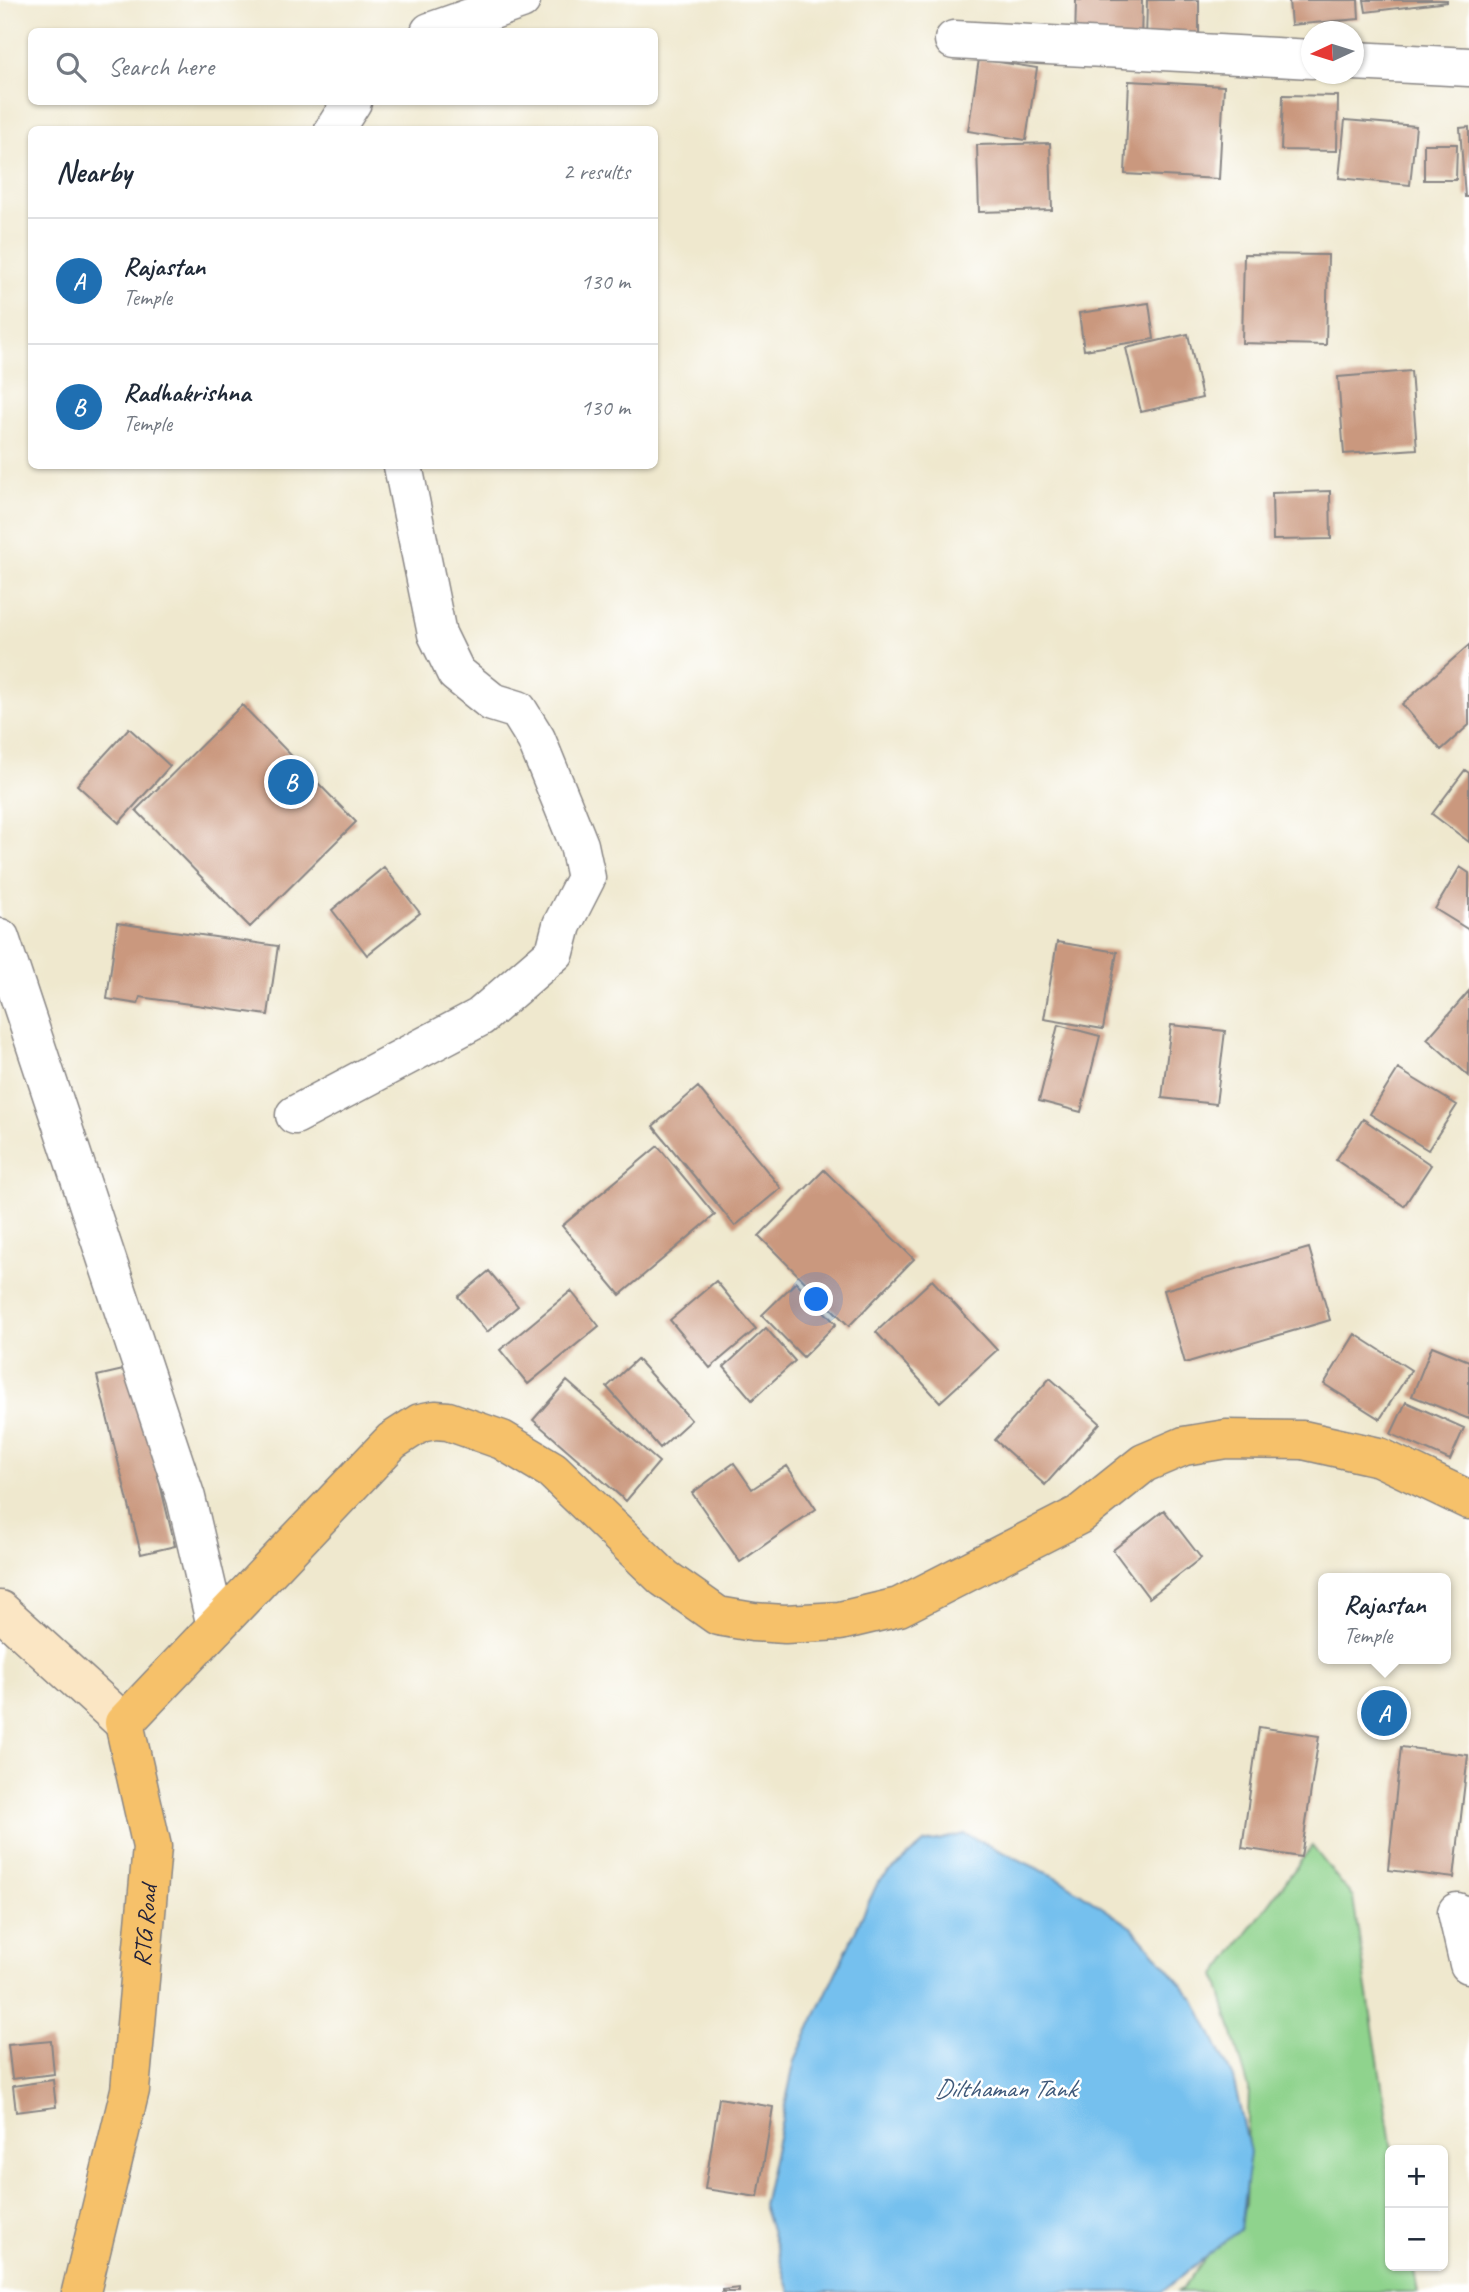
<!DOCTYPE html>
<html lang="en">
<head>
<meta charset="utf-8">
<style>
  body { margin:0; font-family:Caveat,sans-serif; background:#f6f6f7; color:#1f2937 }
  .controls { position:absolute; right:21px; bottom:21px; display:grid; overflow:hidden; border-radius:10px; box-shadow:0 2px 5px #0004 }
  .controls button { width:63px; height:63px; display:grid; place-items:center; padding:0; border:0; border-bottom:2px solid #e0e1e3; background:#fff; color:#1f2937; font:35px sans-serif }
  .compass { position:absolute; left:1301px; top:21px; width:63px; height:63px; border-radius:50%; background:#fff; box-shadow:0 2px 5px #0004; rotate:266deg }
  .you { position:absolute; left:817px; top:1300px; width:24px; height:24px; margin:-18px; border:5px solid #fff; border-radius:50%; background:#1a73e8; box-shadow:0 0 0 10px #1a73e833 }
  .badge { display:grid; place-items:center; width:46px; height:46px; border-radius:50%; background:#1f6fb2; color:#fff; font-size:23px; font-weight:700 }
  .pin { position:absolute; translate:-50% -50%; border:4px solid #fff; box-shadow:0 2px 7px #0006 }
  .popup { position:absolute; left:1318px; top:1573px; width:133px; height:91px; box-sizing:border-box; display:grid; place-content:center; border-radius:10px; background:#fff; filter:drop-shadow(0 2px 5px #0005); font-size:23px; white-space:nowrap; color:#747a83 }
  .popup b { font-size:26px; color:#1f2937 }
  .popup::after { content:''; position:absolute; left:50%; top:100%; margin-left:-14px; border:14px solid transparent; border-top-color:#fff }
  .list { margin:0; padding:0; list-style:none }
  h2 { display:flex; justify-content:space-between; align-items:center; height:91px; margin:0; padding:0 28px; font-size:30px }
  h2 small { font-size:23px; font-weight:400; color:#747a83 }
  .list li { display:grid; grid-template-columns:46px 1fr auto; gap:21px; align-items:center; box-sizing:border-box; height:126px; padding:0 28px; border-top:2px solid #e0e1e3 }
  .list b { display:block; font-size:26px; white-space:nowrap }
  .list p { margin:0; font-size:23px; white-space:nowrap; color:#747a83 }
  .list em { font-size:23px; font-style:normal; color:#747a83 }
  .icon { flex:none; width:38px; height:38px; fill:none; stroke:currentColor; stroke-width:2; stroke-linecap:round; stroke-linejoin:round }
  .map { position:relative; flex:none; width:1469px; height:2292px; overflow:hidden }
  .search { position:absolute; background:#fff; box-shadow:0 2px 5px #0004; left:28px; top:28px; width:630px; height:77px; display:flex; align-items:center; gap:18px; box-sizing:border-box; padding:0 24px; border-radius:10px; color:#747a83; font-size:26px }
  .panel { position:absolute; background:#fff; box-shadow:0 2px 5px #0004; left:28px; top:126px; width:630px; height:343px; border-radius:10px }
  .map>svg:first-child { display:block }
</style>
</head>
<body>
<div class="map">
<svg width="1469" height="2292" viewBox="0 0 1469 2292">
  <rect width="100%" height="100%" fill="#fff"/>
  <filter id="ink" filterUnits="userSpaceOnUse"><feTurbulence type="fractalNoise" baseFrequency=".0143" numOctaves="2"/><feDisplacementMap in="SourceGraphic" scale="14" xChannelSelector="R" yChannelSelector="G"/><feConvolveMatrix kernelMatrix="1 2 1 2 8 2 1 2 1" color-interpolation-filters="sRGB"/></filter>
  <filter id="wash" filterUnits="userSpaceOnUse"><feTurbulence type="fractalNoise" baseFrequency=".00686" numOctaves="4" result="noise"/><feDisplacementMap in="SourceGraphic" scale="28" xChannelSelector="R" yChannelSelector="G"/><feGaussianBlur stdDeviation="1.57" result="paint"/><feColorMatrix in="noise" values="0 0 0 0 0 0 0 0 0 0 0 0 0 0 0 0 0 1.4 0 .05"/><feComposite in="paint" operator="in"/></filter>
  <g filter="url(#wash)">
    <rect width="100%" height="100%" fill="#efe8ce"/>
    <path fill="#8fd38d" stroke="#587a64" stroke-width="2" d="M1312 1846 1353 1898 1392 2150 1390 2266H1413L1418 2292H1176L1182 2289 1245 2205 1249 2089 1216 1975Z"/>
    <path fill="#74c0ee" stroke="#4b7194" stroke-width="2" d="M965 1834 1060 1879 1133 1928 1195 2000 1233 2078 1250 2152 1240 2229 1162 2292H790L763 2205 795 2060 878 1882 924 1843Z"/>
    <g id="blocks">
      <path fill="#ca987e" d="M1076 0H1142L1141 43 1075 42Z
        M1147 0H1199V43H1146Z
        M1289 0H1358L1359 19 1291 25Z
        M1364 0H1447V2L1366 12Z
        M979 59 1037 68 1026 140 968 131Z
        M1129 81 1224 86 1219 179 1125 174Z
        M1283 95 1338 96 1337 151 1281 150Z
        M1345 120 1416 126 1410 185 1339 178Z
        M1469 127V197H1465L1460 128Z
        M1050 143 1052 210 979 212 977 145Z
        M1424 144H1457L1456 180H1424Z
        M1244 254 1328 255 1326 345 1242 343Z
        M1149 303 1154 339 1084 350 1079 313Z
        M1188 334 1202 398 1141 412 1126 348Z
        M1411 371 1417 449 1344 454 1338 377Z
        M1330 491 1331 539 1273 540 1272 493Z
        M1469 645V725L1441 750 1402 704Z
        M242 705 356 822 250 927 136 810Z
        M129 728 170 766 119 823 77 785Z
        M1465 770 1469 773V842L1432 814Z
        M384 867 420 913 367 955 332 910Z
        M1460 867 1469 873V930L1435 909Z
        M117 923 278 946 268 1015 140 997 138 1004 107 999Z
        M1057 942 1117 952 1103 1029 1044 1019Z
        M1469 991V1076L1427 1039Z
        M1058 1025 1100 1036 1081 1112 1039 1101Z
        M1171 1025 1225 1031 1216 1104 1162 1098Z
        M1398 1069 1457 1105 1428 1150 1370 1114Z
        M698 1087 781 1188 735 1226 653 1126Z
        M1363 1119 1431 1165 1404 1206 1336 1160Z
        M658 1146 715 1215 620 1295 562 1226Z
        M824 1170 914 1259 849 1326 759 1236Z
        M1309 1248 1330 1320 1185 1363 1164 1290Z
        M489 1271 518 1306 487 1332 458 1297Z
        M932 1280 997 1350 940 1402 876 1332Z
        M716 1281 756 1329 710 1368 670 1320Z
        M796 1282 836 1324 803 1357 762 1315Z
        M571 1291 599 1326 528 1384 500 1350Z
        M766 1328 795 1361 752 1400 724 1367Z
        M1355 1334 1411 1370 1380 1419 1324 1384Z
        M1432 1346 1469 1361V1419L1412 1396Z
        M637 1359 691 1420 660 1448 607 1387Z
        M132 1368 175 1546 141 1554 97 1376Z
        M1050 1378 1100 1423 1045 1485 995 1440Z
        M567 1381 659 1462 626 1501 533 1420Z
        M1406 1402 1464 1428 1450 1460 1391 1434Z
        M734 1463 752 1489 787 1466 816 1509 740 1562 692 1493Z
        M1164 1510 1201 1558 1149 1598 1113 1550Z
        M1259 1727 1319 1736 1301 1857 1242 1848Z
        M1401 1747 1468 1755 1454 1878 1388 1870Z
        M51 2041 54 2074 12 2079 8 2045Z
        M53 2080 56 2107 16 2112 13 2086Z
        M719 2098 773 2107 758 2197 705 2189Z
        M739 2288V2292H722V2290Z"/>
    </g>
  </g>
  <g filter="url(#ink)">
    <use href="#blocks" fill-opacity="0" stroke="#888584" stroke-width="2"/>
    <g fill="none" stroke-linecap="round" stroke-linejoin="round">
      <defs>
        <path id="street" d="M430 32 521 0
          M954 40 1312 59
          M1354 61 1469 67
          M334 130 352 102
          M0 938 186 1498 216 1626
          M295 1115 480 1017 555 952 562 925 586 878 579 845 563 805 536 739 518 710 492 702 456 673 437 634 403 466
          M1457 1912 1469 1964"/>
        <path id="secondary" d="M0 1610 124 1723"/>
        <g id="primary">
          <path id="s1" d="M81 2292 130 2090 152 1847 124 1723 392 1441 420 1423 435 1420 448 1421 502 1440 552 1470 664 1578 718 1616 753 1622 785 1624 840 1621 899 1607 1079 1515 1144 1463 1184 1446 1226 1439 1303 1440 1379 1457 1469 1500"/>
        </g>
      </defs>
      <use href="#street" stroke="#888584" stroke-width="41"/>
      <use href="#secondary" stroke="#888584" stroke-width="41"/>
      <use href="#primary" stroke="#888584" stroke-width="41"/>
      <use href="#street" stroke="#fff" stroke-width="38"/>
      <use href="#secondary" stroke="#fbe6c4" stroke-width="38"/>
      <use href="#primary" stroke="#f6c16b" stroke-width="38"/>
    </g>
  </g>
  <g text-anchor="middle" stroke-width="5" stroke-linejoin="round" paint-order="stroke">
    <g font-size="24" fill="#22223b" stroke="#fff">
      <text dy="8" stroke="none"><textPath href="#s1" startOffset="373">RTG Road</textPath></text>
    </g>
    <g font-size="26" font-style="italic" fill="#3f597a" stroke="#fff">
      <text x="1005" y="2097">Dilthaman Tank</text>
    </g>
  </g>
</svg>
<div class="controls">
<button>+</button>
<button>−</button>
</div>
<svg class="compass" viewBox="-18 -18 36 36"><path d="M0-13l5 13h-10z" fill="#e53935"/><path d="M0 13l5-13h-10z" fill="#747a83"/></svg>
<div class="you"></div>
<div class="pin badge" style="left:1384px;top:1713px">A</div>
<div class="popup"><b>Rajastan</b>Temple</div>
<div class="pin badge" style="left:291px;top:782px">B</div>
<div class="search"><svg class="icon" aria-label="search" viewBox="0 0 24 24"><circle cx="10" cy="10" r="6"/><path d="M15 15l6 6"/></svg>Search here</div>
<section class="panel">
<h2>Nearby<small>2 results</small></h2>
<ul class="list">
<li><span class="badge">A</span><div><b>Rajastan</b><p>Temple</p></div><em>130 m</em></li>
<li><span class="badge">B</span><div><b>Radhakrishna</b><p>Temple</p></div><em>130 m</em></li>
</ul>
</section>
</div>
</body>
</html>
